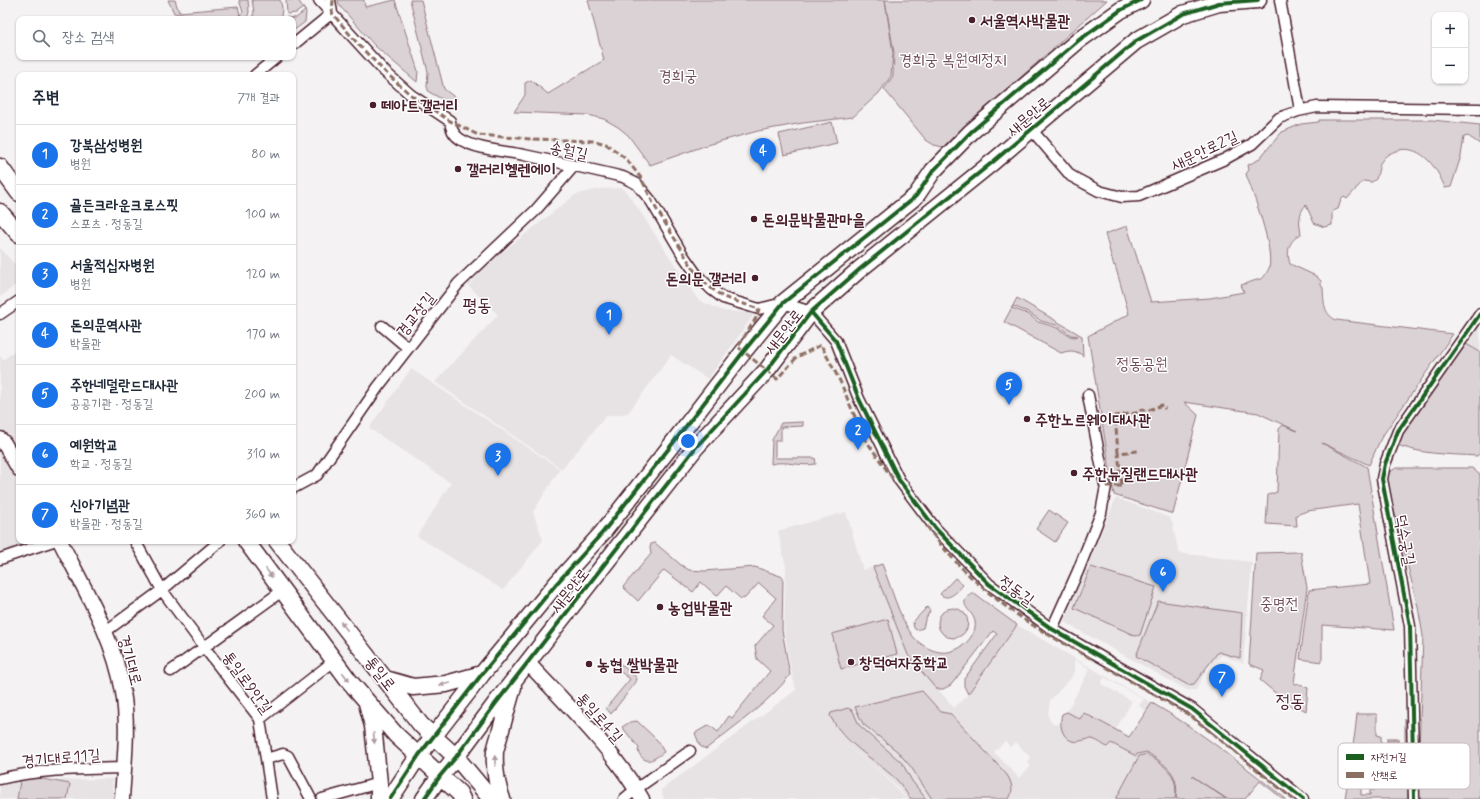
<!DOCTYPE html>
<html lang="ko">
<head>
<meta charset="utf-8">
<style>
  body { margin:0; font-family:Mynerve,"Poor Story",sans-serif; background:#f2f2f3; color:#1f2937 }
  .controls { position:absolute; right:12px; top:12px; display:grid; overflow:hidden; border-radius:8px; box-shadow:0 1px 3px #0004 }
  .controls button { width:36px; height:36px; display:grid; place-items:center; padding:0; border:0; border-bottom:1px solid #e0e1e3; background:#fff; color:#1f2937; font:20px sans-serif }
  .you { position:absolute; left:688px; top:441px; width:14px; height:14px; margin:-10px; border:3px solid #fff; border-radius:50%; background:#1a73e8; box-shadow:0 0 0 6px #1a73e833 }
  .badge { display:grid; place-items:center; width:26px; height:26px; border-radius:50%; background:#1a73e8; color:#fff; font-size:13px; font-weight:700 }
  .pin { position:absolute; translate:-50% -33px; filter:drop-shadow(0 1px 2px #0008) }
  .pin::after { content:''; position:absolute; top:21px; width:14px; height:12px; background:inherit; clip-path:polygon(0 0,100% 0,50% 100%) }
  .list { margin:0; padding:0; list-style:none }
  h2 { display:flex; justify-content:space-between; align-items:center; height:52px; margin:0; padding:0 16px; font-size:17px }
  h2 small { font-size:13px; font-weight:400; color:#747a83 }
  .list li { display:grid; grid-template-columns:26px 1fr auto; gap:12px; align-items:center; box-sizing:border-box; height:60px; padding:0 16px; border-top:1px solid #e0e1e3 }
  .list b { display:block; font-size:15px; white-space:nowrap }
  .list p { margin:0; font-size:13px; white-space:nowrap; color:#747a83 }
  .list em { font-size:13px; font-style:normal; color:#747a83 }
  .icon { flex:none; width:22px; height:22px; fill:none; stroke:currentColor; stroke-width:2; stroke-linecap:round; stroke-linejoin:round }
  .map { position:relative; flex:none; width:1480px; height:799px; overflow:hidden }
  .search { position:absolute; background:#fff; box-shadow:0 1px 3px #0004; left:16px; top:16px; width:280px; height:44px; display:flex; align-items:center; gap:10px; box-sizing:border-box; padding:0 14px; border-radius:8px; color:#747a83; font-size:15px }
  .panel { position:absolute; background:#fff; box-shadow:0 1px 3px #0004; left:16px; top:72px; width:280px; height:472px; border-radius:8px }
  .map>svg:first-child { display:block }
</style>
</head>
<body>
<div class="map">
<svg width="1480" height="799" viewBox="0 0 1480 799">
  <rect width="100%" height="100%" fill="#f4f2f2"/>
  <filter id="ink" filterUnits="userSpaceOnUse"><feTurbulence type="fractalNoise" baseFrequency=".025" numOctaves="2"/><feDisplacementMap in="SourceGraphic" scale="8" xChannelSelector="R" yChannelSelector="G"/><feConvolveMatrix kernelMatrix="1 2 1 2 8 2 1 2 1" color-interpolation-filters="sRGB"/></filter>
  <g filter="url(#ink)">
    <path fill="#e7e2e3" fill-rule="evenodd" d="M623 188 635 204 698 300 723 311 755 313 708 379 671 355 628 413 606 416 562 469 435 382 498 315 469 286 485 266 575 195 600 189Z
      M0 248 19 269V282L0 297Z
      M1480 325V352L1468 345Z
      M14 352 19 355V447L15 449 0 427V356L3 360Z
      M411 369 560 469 533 512 543 540 503 590 417 536 451 483 369 428Z
      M0 439 19 469V541H53L0 559Z
      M1116 498 1168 517 1172 522 1179 553 1252 562 1243 663 1222 655 1207 668 1196 690H1187L1064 622Z
      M846 512 863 570 873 567 908 655 954 708 968 694 1017 625 1176 717 1257 776 1235 799H907L900 790 884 774 831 734 883 774 906 799H664L661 790 796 690 791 669 784 629 786 567 778 531ZM1074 659 1090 669 1067 711 1062 714 1060 725 1053 724 1050 721 1048 716 1050 700 1071 678 1074 671ZM1104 677 1144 699 1139 706 1146 711 1130 737 1116 729 1132 701 1101 684ZM1005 741 1010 747 1016 742 1031 758 1027 762 1031 766 1019 778 994 752Z
      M112 779 113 799H0V786L15 781Z"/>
    <path fill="#dbd2d5" stroke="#927880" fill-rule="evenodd" d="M168 0H175L179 12 238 7 240 14 235 19H195L187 15 174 13Z
      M239 0H248L249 12 247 19H236L243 12Z
      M252 0H280L282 7 281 19H252L254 12Z
      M286 0H298L306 12 305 22 293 31V19H285V17L296 18 305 11 303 8 296 13 287 14Z
      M338 0H364L365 7 395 0 418 71 417 82 375 46 339 5Z
      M410 0H421L444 89 457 99 453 105 429 92 427 87 428 72Z
      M588 0H885L893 53 891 76 879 93 853 117 803 123 758 131 710 144 650 165 628 135 618 127 604 119 588 115 514 112 525 95V83L531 80 548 94 604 60Z
      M885 0H1107L943 147 934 145 926 140 884 89 893 76 894 53Z
      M1319 120H1432L1480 125V144L1468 136 1464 137 1461 156 1451 187 1445 188C1438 169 1422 145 1399 150 1393 152 1387 154 1383 159 1378 165 1379 172 1376 179L1372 182 1363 181 1347 199 1344 197 1341 200 1338 209 1334 210 1332 213V225L1324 227 1314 223 1306 205C1298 213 1299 223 1301 234 1289 241 1286 250 1290 264L1316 276 1321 281V285L1323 288C1324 301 1323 314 1336 320L1453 334 1381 438 1369 465 1322 443 1367 467 1394 630 1322 625V662L1300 659 1309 590 1370 584 1358 504 1307 511 1296 515 1297 526 1266 524 1268 495 1277 492 1279 429 1283 425 1297 431 1258 413 1184 402 1198 415 1173 514 1114 495 1088 336 1129 314 1115 265 1114 266 1105 234 1127 226 1151 302 1210 298 1244 292 1241 285 1263 278C1265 275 1268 271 1269 268 1274 247 1253 194 1246 174L1249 170 1248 165 1258 160 1282 132 1301 124 1319 122Z
      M832 122 837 143 784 155 779 134Z
      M1017 298 1082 336 1083 356C1076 350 1070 350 1061 353L1004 322ZM1013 306 1028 312 1041 321 1056 325 1071 335 1078 336 1074 337 1070 336 1055 327 1038 322 1028 314 1012 308Z
      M1461 341 1480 352V453L1477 456C1449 454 1419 455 1393 443Z
      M803 422V426L781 427V440H775V458H815L816 464C799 467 786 460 771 464L772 440 781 423Z
      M1396 468H1472L1480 475V799H1419V751L1423 636 1418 607 1385 475Z
      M1049 510 1068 523 1055 542 1036 529Z
      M655 543 681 565 689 570 704 571 755 567 783 577 782 630 790 675C768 704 734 726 706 749L700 746 695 733 709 725 718 732 729 716 732 718 770 671 757 659 755 646 773 625 762 616 776 598 759 583 745 598 741 599 726 586 717 596 701 582 693 592 664 570 638 601 623 587 651 554 650 548 651 544Z
      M1301 552 1307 588 1294 683 1308 688 1306 711 1297 706 1292 707 1260 680 1264 670 1249 664 1256 553Z
      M882 564C890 584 899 617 912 635 920 646 938 656 952 651 962 648 970 641 974 631 980 615 963 610 965 601 966 599 969 595 971 593H973L1017 625 968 694 964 686V679L997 634 993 631 951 685 943 689H936L908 655 873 567Z
      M1091 567 1156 587 1140 635 1136 636 1074 608Z
      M955 578 963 585C957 592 948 602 940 594Z
      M1158 601 1242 613 1240 658 1218 652 1194 684 1188 685 1136 656Z
      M927 607 930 611 925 620 923 628 916 630 914 628 913 622Z
      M938 623a15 15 0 1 1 30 0a15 15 0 1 1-30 0Z
      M888 619 897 654 841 669 832 634Z
      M617 661 637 678 636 682 611 714 606 708 630 679 613 666Z
      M922 691 941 712 951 714 1007 775C1012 783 1014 790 1009 799H932L911 767 897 751 863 724 855 707Z
      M1152 703C1199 730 1244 766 1286 799H1283L1260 781 1245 799H1227L1192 776 1226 799H1176C1180 772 1166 766 1147 752L1137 754 1136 756 1111 743 1107 747C1103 745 1096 739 1091 739 1084 739 1078 743 1072 741 1061 737 1059 723 1062 714L1067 712 1080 719 1084 713 1129 737Z
      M848 708 853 711 859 725 902 763 912 781 926 799H911C906 793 902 785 896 779 873 758 845 744 830 716L831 713Z
      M1357 714H1377V735L1381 736 1382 763H1405V719L1407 722 1408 799H1345L1355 732ZM1370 784V788L1375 789V790H1370V795H1361V785Z
      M637 721 657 740 664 752C654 759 645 767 638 751L639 748 622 727 630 722Z
      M1147 754C1166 767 1179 774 1175 799H1116L1139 756Z
      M21 775 70 784 67 799H17Z"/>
    <path fill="#baa9ae" stroke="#8d727a" d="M1387 738H1398V757H1387Z"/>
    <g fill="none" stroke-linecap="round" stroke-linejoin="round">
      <defs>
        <path id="street" d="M319 0 384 71 411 95 450 121C451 129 453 134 460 139 477 150 505 151 524 155 557 162 590 169 623 177L637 184 651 201 683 255 697 275 711 289 723 298 759 309 783 303 811 312 836 341 859 399 899 480 936 529 989 584 1052 629 1192 709 1303 799
          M1280 0 1300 110
          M293 45 332 13 330 0
          M255 75 277 57
          M1031 129 1071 176 1099 191 1122 197 1139 196 1225 159 1252 144 1279 118 1298 111 1317 107 1480 109
          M0 314 19 301
          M382 326 408 348
          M293 488 317 475 378 387 458 284 535 211 574 166
          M135 541 162 590 204 647 260 719 266 759 283 754 288 756 311 799
          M0 559 53 541
          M1052 629 1078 571 1101 513 1106 486 1105 485 1088 395
          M106 631 162 590 220 541
          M171 671 282 591
          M260 719 334 661
          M266 759 272 799
          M0 779C40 769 83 769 124 768
          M322 799 379 783
          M624 799 636 789 690 751
          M1414 799 1410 626 1382 479 1385 464 1398 431 1480 314"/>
        <path id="secondary" d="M0 439 4 443 19 469
          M60 541C85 590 114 638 123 692 129 728 124 763 122 799
          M528 663C568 706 612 748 642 799"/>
        <path id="primary" d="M0 167 19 193
          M0 212 19 234
          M246 541 350 682 396 735 459 793 462 799
          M277 541 421 725 456 757 491 799
          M385 679 413 687 446 684 482 674
          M367 703 373 726 379 783V799
          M390 799 419 755 482 674 557 583 603 532 670 447 744 351 783 303 916 196 933 171 971 132 1079 40 1121 10 1141 0
          M424 799 440 776 456 757 496 703 696 447 767 370 811 312 860 269 994 161 1136 41 1183 14 1219 3 1258 0
          M502 799C496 783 494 768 495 751L513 687"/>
      </defs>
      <use href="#street" stroke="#4a1f2b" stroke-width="13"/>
      <use href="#secondary" stroke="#4a1f2b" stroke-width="17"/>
      <use href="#primary" stroke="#4a1f2b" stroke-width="19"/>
      <use href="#street" stroke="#fff" stroke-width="10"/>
      <use href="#secondary" stroke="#fff" stroke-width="14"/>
      <use href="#primary" stroke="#fff" stroke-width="16"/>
      <path stroke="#8d6e63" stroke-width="3" stroke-dasharray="6 3" stroke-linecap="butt" d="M333 0 332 13 357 43 384 71 411 95 450 121 478 135 531 139 595 141 606 144 616 151 627 160 641 178 654 205 697 275 711 288 723 297 759 309 756 318 738 347 777 379 797 357 821 345 840 381 863 436 893 479
        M1118 453 1115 416 1136 413 1139 410H1149L1162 405 1165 409
        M1106 486H1122L1118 453 1138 451
        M927 526C957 570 1004 609 1049 635 1063 643 1078 651 1092 659
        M1106 667 1191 716 1293 799"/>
      <defs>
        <path id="cycleway" d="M811 312 836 341 859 399 899 480 936 529 989 584 1052 629 1192 709 1303 799
          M390 799 419 755 482 674 557 583 603 532 670 447 744 351 783 303 916 196 933 171 971 132 1079 40 1121 10 1141 0
          M424 799 440 776 456 757 496 703 696 447 767 370 811 312 860 269 994 161 1136 41 1183 14 1219 3 1258 0
          M1414 799 1410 626 1382 479 1385 464 1398 431 1480 314"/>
      </defs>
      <use href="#cycleway" stroke="#fff" stroke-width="6"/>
      <use href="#cycleway" stroke="#1b5e20" stroke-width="4"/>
    </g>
    <defs><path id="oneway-solid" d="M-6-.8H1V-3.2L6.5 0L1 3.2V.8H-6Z"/></defs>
    <g fill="#ae9aa0">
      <use href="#oneway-solid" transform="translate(269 573) rotate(54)"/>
      <use href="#oneway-solid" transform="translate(344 626) rotate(-128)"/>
      <use href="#oneway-solid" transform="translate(346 677) rotate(52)"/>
      <use href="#oneway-solid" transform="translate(445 684) rotate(170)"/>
      <use href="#oneway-solid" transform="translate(374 738) rotate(85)"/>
      <use href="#oneway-solid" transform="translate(495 761) rotate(-92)"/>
    </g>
  </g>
  <g fill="#4a1f2b" stroke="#fff" stroke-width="1.5">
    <circle cx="972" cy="20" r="4"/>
    <circle cx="373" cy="105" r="4"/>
    <circle cx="458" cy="169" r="4"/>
    <circle cx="754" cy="219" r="4"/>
    <circle cx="755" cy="278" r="4"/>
    <circle cx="1027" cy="419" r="4"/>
    <circle cx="1074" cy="473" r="4"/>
    <circle cx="660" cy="607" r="4"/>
    <circle cx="851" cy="662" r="4"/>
    <circle cx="589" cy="664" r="4"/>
  </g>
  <g text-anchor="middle" stroke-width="3" stroke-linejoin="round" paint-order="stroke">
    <g font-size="16" font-weight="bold" fill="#4a1f2b" stroke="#fff" text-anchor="start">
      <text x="980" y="26">서울역사박물관</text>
      <text x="381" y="111">떼아트갤러리</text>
      <text x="466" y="175">갤러리헬렌에이</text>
      <text x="762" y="225">돈의문박물관마을</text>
      <text x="747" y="284" text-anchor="end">돈의문 갤러리</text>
      <text x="1035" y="425">주한노르웨이대사관</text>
      <text x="1082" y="479">주한뉴질랜드대사관</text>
      <text x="668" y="613">농업박물관</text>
      <text x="859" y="668">창덕여자중학교</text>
      <text x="597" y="670">농협 쌀박물관</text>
    </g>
    <g font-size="16" fill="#6e4c56" stroke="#fff">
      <text x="953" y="65">경희궁 복원예정지</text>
      <text x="678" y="81">경희궁</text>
      <text x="1142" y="369">정동공원</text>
      <text x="1279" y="609">중명전</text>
    </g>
    <g font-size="16" fill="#4a1f2b" stroke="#fff">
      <text transform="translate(1028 116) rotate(-40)" y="6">새문안로</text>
      <text transform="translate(569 150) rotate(12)" y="6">송월길</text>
      <text transform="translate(1204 150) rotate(-25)" y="6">새문안로2길</text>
      <text transform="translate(415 314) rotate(-52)" y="6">경교장길</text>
      <text transform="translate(783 331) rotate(-52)" y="6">새문안로</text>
      <text transform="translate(1406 540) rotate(79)" y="6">덕수궁길</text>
      <text transform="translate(569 590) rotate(-52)" y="6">새문안로</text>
      <text transform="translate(1017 590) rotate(36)" y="6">정동길</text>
      <text transform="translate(131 660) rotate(75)" y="6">경기대로</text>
      <text transform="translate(381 673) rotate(52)" y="6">통일로</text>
      <text transform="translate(248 682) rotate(54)" y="6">통일로9안길</text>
      <text transform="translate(600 717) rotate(48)" y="6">통일로4길</text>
      <text transform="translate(61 757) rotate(-5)" y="6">경기대로11길</text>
    </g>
    <g font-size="18" fill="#4a1f2b" stroke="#fff">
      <text x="477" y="311">평동</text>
      <text x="1290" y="707">정동</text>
    </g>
  </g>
  <rect x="1338" y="743" width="132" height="46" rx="6" fill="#fff" stroke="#c9bcbf" stroke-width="1"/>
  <rect x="1346" y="754" width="18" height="6" fill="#1b5e20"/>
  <rect x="1346" y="772" width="18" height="6" fill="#8d6e63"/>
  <g font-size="11" fill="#4a1f2b">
    <text x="1371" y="761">자전거길</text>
    <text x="1371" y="779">산책로</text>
  </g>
</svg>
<div class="controls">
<button>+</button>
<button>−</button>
</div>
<div class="you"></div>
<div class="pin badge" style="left:609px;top:335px">1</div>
<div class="pin badge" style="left:858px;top:450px">2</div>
<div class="pin badge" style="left:498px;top:476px">3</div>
<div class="pin badge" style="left:763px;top:171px">4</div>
<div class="pin badge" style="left:1009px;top:405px">5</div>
<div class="pin badge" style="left:1163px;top:592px">6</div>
<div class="pin badge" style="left:1222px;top:697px">7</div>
<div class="search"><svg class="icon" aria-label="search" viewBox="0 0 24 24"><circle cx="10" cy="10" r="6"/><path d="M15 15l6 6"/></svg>장소 검색</div>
<section class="panel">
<h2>주변<small>7개 결과</small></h2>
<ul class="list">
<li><span class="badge">1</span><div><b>강북삼성병원</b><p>병원</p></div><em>80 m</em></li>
<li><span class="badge">2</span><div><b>골든크라운크로스핏</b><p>스포츠 · 정동길</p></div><em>100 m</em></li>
<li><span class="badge">3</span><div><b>서울적십자병원</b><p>병원</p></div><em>120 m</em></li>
<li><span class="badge">4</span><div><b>돈의문역사관</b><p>박물관</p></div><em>170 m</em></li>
<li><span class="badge">5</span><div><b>주한네덜란드대사관</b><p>공공기관 · 정동길</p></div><em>200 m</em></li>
<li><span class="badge">6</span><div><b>예원학교</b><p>학교 · 정동길</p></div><em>310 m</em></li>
<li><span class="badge">7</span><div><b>신아기념관</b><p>박물관 · 정동길</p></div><em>360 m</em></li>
</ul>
</section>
</div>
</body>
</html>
